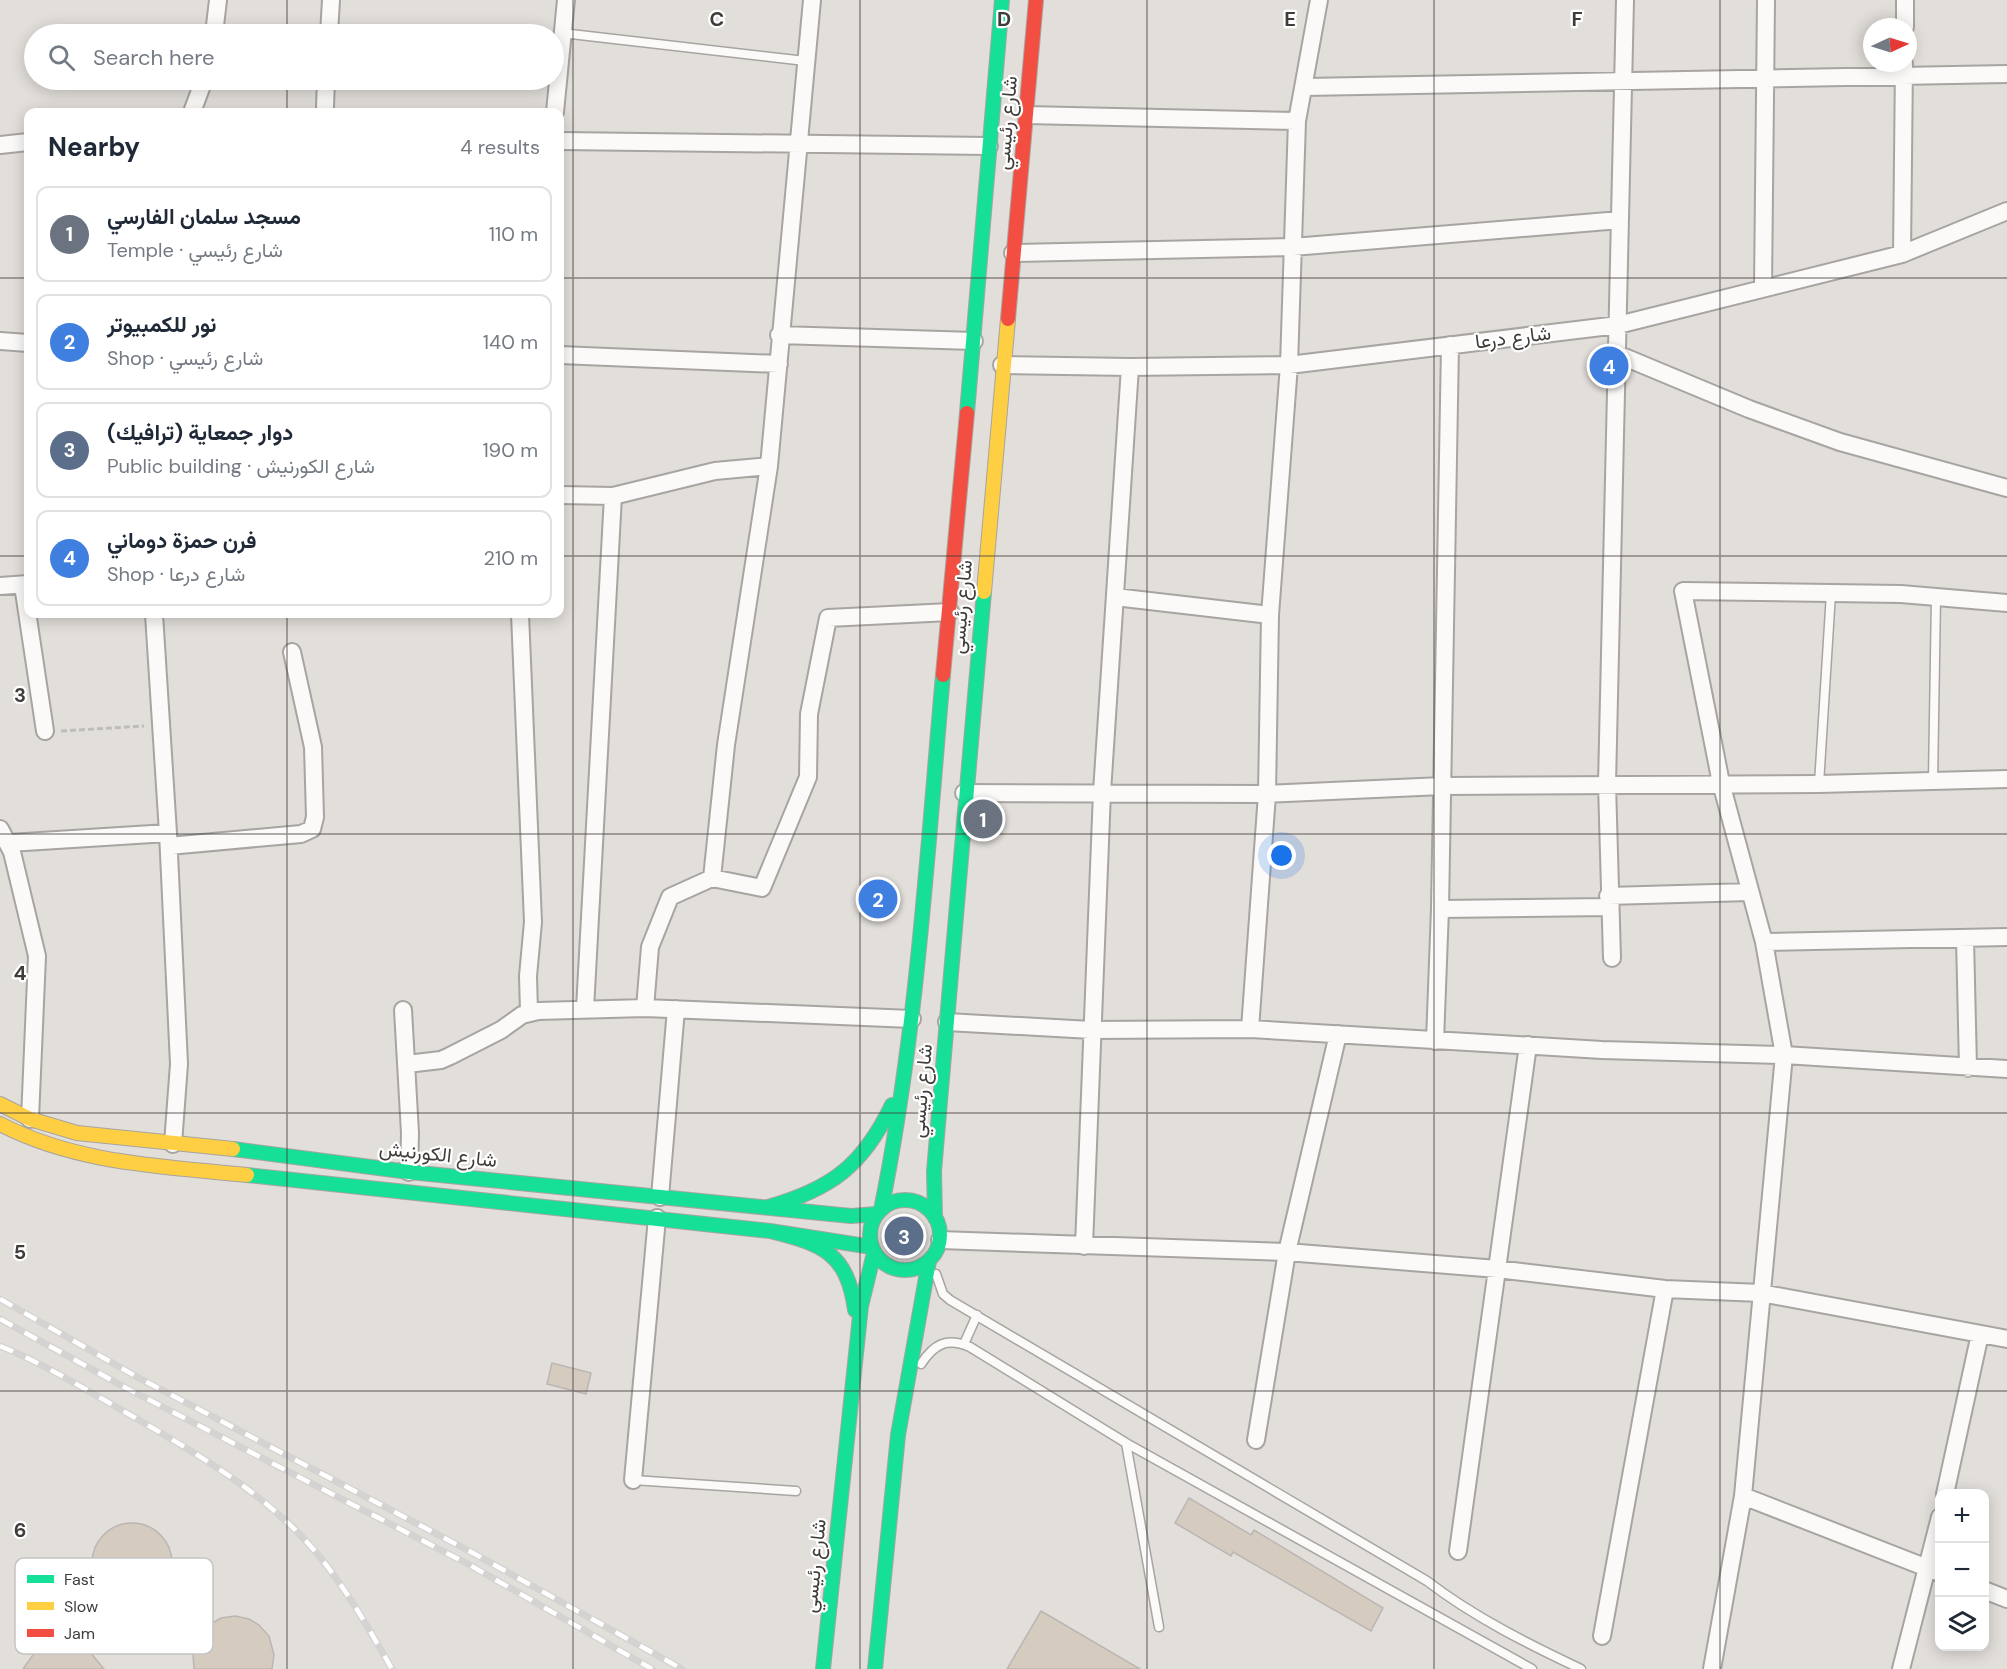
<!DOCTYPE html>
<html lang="en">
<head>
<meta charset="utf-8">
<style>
  body { margin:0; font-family:"DM Sans",Vazirmatn,sans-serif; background:#f2f2f3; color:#1f2937 }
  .controls { position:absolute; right:18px; bottom:18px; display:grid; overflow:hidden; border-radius:12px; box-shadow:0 3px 15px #0003 }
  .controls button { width:54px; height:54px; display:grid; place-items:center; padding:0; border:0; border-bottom:2px solid #e0e1e3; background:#fff; color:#1f2937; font:30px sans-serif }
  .compass { position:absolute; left:1863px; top:18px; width:54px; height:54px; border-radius:50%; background:#fff; box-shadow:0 3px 15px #0003; rotate:86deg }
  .you { position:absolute; left:1282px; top:856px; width:21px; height:21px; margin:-15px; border:4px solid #fff; border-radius:50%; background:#1a73e8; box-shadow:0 0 0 9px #1a73e833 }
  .badge { display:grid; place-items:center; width:39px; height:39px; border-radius:50%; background:#787572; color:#fff; font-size:20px; font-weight:700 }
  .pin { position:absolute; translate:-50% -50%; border:3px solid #fff; box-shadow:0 2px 6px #0006 }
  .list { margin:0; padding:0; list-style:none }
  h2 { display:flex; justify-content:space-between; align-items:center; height:78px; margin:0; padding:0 24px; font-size:26px }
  h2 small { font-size:20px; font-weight:400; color:#747a83 }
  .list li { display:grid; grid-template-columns:39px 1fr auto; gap:18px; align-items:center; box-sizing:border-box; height:96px; margin:0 12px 12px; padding:0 12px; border:2px solid #e0e1e3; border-radius:12px }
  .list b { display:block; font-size:22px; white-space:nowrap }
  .list p { margin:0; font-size:20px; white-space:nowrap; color:#747a83 }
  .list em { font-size:20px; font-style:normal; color:#747a83 }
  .icon { flex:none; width:33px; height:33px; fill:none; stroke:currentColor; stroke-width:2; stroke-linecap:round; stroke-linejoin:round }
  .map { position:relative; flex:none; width:2007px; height:1669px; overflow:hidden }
  .search { position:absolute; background:#fff; box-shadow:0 3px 15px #0003; left:24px; top:24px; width:540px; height:66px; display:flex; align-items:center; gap:15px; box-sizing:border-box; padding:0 21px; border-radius:33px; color:#747a83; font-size:22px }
  .panel { position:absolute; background:#fff; box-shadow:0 3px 15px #0003; left:24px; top:108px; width:540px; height:510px; border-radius:12px }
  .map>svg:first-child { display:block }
</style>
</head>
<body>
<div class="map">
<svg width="2007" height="1669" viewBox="0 0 2007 1669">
  <rect width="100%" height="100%" fill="#e2deda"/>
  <path fill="#d6cbbf" stroke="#bab6b4" stroke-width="1.5" d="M552 1363 591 1373 586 1394 547 1384Z
    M1189 1498 1251 1535 1254 1530 1383 1608 1371 1631 1233 1552 1231 1556 1175 1523Z
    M92 1563a40 40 0 1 1 80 0a40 40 0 1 1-80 0Z
    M1041 1611 1140 1669H1007Z
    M235 1616 249 1619 259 1625 269 1636 274 1655 272 1669H194L193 1654 196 1640 205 1627 221 1618Z
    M64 1641 89 1651 104 1669H23L35 1652 50 1643Z"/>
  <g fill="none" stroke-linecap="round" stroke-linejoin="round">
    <defs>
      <path id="lane" d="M562 33 805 61
        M1933 781 1936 597
        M1819 784 1831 593
        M936 1274 943 1294 950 1300 1427 1581C1474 1617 1528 1644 1581 1669
        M964 1344 977 1315
        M921 1364C934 1344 947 1337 970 1347L1126 1443 1532 1669
        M1126 1443 1159 1627
        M633 1480 796 1491"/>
      <path id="street" d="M1905 27V0
        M214 34 218 0
        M329 34 331 0
        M1305 87 2007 74
        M325 107 326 80
        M192 112 204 80
        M555 112 566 0
        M1026 115 1297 121
        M560 141 989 146
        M0 145 28 142
        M1013 253 1293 247 1620 220
        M1902 254 1904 63
        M1763 288 1766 0
        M779 335 974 341
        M0 341 28 343
        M1617 354 1749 409 1840 442 2007 488
        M560 355 779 364
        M1002 365 1130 367 1289 365 1618 325 1902 254 2007 211
        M560 495 613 496 715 471 769 466
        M23 585 45 731
        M0 586 28 584
        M1115 597 1270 615
        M154 614 168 833 179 1064 173 1144
        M520 614 533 922 528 976 529 1012
        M964 793 1267 794 1442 786 1819 784 2007 779
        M0 829 12 852 37 956 30 1119
        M9 843 168 833
        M169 846 301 834 312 829 315 817 313 747 292 652
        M712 878 762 888 808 777 809 714 828 618 950 612
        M1608 896 1750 892
        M1440 909 1608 907
        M1965 938 1968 1068
        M1764 942 2007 937
        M1612 958 1607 784 1625 0
        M645 1008 650 947 670 897 712 878 726 745 769 466 812 0
        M585 1009 613 496
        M403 1010 410 1133 409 1172
        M947 1022 1091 1030 1250 1029 1602 1050 1784 1055 2007 1069
        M1250 1029 1267 794 1270 615 1289 365 1297 121 1319 0
        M1435 1041 1440 909 1450 345
        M407 1064 441 1060 450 1056 501 1030 522 1015 538 1011 645 1008 912 1019
        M660 1197 676 1009
        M940 1240 1287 1252 1497 1269 1665 1289 1761 1293 2007 1339
        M1084 1246 1102 792 1130 367
        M1256 1440 1287 1252 1338 1034
        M633 1480 657 1218
        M1945 1494 1980 1334
        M1743 1496 1940 1573
        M1458 1551 1528 1045
        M1984 1590 2007 1599
        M1602 1636 1665 1289
        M1712 1669 1743 1496 1784 1055 1764 942 1721 783 1683 591 1901 594 2007 603
        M1901 1669 1940 1517"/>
      <path id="fast" d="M967 413 1002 0
        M233 1149 409 1172 851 1216 877 1214
        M247 1175 770 1231 872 1247
        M870 1235a35 35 0 1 1 70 0a35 35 0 1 1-70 0Z
        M768 1207C832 1189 863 1165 892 1105
        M881 1210C917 1034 927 854 943 675
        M935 1218 934 1171 984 592
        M770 1231C822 1244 847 1252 855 1310
        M823 1669 861 1306 874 1253
        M875 1669 898 1435 929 1261"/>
      <path id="slow" d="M984 592 1008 319
        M0 1104 30 1119 77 1133 233 1149
        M0 1124C77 1164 162 1166 247 1175"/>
      <path id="jam" d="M1008 319 1036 0
        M943 675 967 413"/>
    </defs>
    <use href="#lane" stroke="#a7a4a1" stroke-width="11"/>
    <use href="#street" stroke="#a7a4a1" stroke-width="20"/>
    <use href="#fast" stroke="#a7a4a1" stroke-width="16"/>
    <use href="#slow" stroke="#a7a4a1" stroke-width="16"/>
    <use href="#jam" stroke="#a7a4a1" stroke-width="16"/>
    <path stroke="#bfbdbc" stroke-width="3" stroke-dasharray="6 3" stroke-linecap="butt" d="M61 731 144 726"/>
    <use href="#lane" stroke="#fbfaf9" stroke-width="8"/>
    <use href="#street" stroke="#fbfaf9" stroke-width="16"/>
    <use href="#fast" stroke="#16e098" stroke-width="14"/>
    <use href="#slow" stroke="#ffcf43" stroke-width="14"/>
    <use href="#jam" stroke="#f24e42" stroke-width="14"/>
    <defs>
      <path id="rail" d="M0 1299 139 1378 473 1553 682 1669
        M0 1319 128 1389 468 1564 652 1669
        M0 1346C40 1362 76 1384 113 1405 180 1444 252 1483 306 1541 341 1579 366 1624 392 1669"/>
    </defs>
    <use href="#rail" stroke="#d4d3d2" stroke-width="7"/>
    <use href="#rail" stroke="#fff" stroke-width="4.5" stroke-dasharray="14" stroke-linecap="butt"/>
  </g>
  <path fill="none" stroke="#3f3c3a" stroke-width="1.5" stroke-opacity="0.55" d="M287 0V34M573 0V1669M860 0V1669M1147 0V1669M1434 0V1669M1720 0V1669M287 80V112M0 278H28M560 278H2007M0 556H28M560 556H2007M287 614V1669M0 834H2007M0 1113H2007M0 1391H2007"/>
  <g text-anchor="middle" stroke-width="4.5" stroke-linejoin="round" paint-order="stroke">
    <g font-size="20" fill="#3f3c3a" stroke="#fff">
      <text transform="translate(1006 123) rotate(-85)" y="7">شارع رئيسي</text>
      <text transform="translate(1513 337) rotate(-7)" y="7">شارع درعا</text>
      <text transform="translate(961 607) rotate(-85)" y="7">شارع رئيسي</text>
      <text transform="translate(921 1091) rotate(-85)" y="7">شارع رئيسي</text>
      <text transform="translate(438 1154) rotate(6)" y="7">شارع الكورنيش</text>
      <text transform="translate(814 1566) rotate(-84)" y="7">شارع رئيسي</text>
    </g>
  </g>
  <rect x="15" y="1558" width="198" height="96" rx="9" fill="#fff" stroke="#c5c4c4" stroke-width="1.5"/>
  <rect x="27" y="1575" width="27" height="8" fill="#16e098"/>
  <rect x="27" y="1602" width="27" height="8" fill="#ffcf43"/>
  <rect x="27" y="1629" width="27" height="8" fill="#f24e42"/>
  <g font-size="16" fill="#3f3c3a">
    <text x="64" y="1585">Fast</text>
    <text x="64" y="1612">Slow</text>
    <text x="64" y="1639">Jam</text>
  </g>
  <g font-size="20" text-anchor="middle" font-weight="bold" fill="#3f3c3a" stroke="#fff" stroke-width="4.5" stroke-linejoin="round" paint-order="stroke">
    <text x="717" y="26">C</text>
    <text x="1004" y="26">D</text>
    <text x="1290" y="26">E</text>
    <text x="1577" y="26">F</text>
    <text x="20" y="702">3</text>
    <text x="20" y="980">4</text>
    <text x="20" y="1259">5</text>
    <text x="20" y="1537">6</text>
  </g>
</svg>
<div class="controls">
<button>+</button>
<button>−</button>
<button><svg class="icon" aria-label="layers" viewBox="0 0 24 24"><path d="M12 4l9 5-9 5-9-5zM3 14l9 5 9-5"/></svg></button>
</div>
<svg class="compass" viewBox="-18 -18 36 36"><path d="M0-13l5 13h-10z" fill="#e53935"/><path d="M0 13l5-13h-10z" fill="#747a83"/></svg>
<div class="you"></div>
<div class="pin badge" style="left:983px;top:819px;background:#6b7280">1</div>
<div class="pin badge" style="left:878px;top:899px;background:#3f7fe0">2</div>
<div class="pin badge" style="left:904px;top:1236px;background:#5c6f8a">3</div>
<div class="pin badge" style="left:1609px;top:366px;background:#3f7fe0">4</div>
<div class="search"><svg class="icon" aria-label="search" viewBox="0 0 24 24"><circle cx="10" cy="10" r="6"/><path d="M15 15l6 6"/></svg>Search here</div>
<section class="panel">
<h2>Nearby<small>4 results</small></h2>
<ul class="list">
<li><span class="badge" style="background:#6b7280">1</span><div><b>مسجد سلمان الفارسي</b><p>Temple · شارع رئيسي</p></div><em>110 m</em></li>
<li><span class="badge" style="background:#3f7fe0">2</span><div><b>نور للكمبيوتر</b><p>Shop · شارع رئيسي</p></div><em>140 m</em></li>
<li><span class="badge" style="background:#5c6f8a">3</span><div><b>دوار جمعاية (ترافيك)</b><p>Public building · شارع الكورنيش</p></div><em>190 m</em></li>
<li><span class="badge" style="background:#3f7fe0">4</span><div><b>فرن حمزة دوماني</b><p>Shop · شارع درعا</p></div><em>210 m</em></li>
</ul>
</section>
</div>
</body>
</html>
